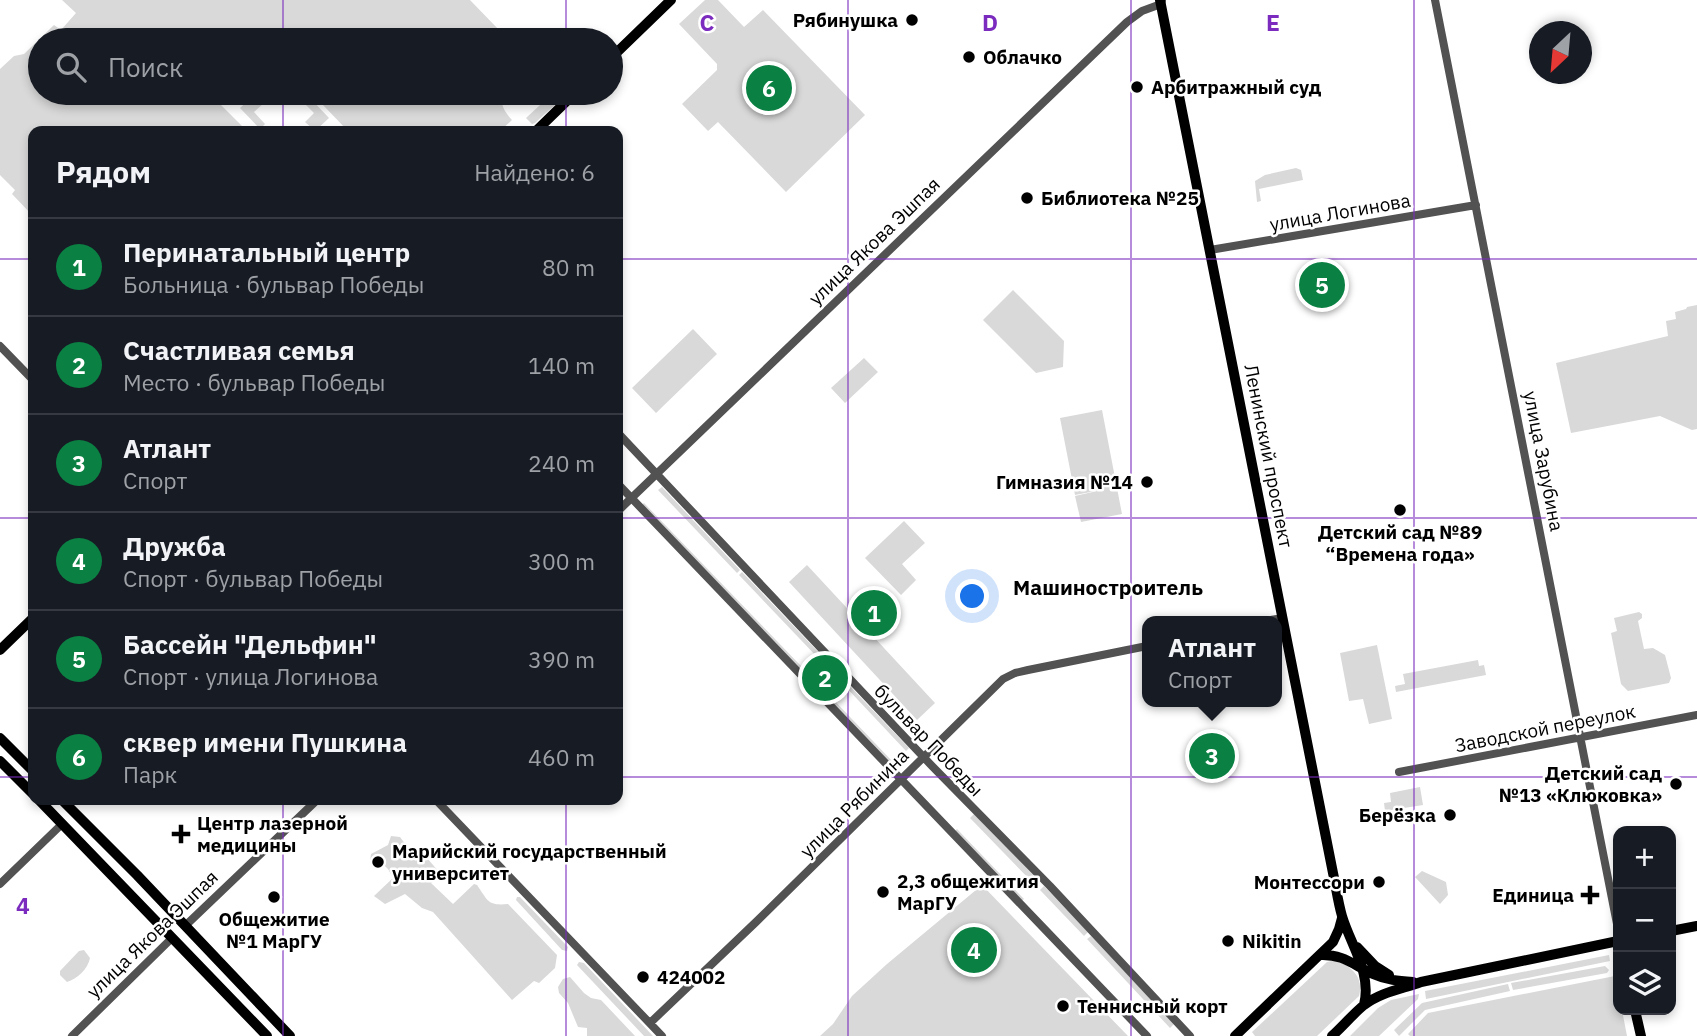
<!DOCTYPE html>
<html lang="ru">
<head>
<meta charset="utf-8">
<style>
  body { margin:0; font-family:"IBM Plex Sans",sans-serif; background:#20242c; color:#f1f3f6 }
  .controls { position:absolute; right:21px; bottom:21px; display:grid; overflow:hidden; border-radius:14px; box-shadow:0 4px 10px #0003 }
  .controls button { width:63px; height:63px; display:grid; place-items:center; padding:0; border:0; border-bottom:2px solid #363941; background:#171b24; color:#f1f3f6; font:35px sans-serif }
  .compass { position:absolute; left:1529px; top:21px; width:63px; height:63px; border-radius:50%; background:#171b24; box-shadow:0 4px 10px #0003; rotate:206deg }
  .you { position:absolute; left:973px; top:597px; width:24px; height:24px; margin:-18px; border:5px solid #fff; border-radius:50%; background:#1a73e8; box-shadow:0 0 0 10px #1a73e833 }
  .badge { display:grid; place-items:center; width:46px; height:46px; border-radius:50%; background:#0b8043; color:#fff; font-size:23px; font-weight:700 }
  .pin { position:absolute; translate:-50% -50%; border:4px solid #fff; box-shadow:0 2px 7px #0006 }
  .popup { position:absolute; left:1142px; top:616px; width:140px; height:91px; box-sizing:border-box; display:grid; place-content:center; border-radius:14px; background:#171b24; filter:drop-shadow(0 2px 5px #0005); font-size:23px; white-space:nowrap; color:#9ea1a6 }
  .popup b { font-size:26px; color:#f1f3f6 }
  .popup::after { content:''; position:absolute; left:50%; top:100%; margin-left:-14px; border:14px solid transparent; border-top-color:#171b24 }
  .list { margin:0; padding:0; list-style:none }
  h2 { display:flex; justify-content:space-between; align-items:center; height:91px; margin:0; padding:0 28px; font-size:30px }
  h2 small { font-size:23px; font-weight:400; color:#9ea1a6 }
  .list li { display:grid; grid-template-columns:46px 1fr auto; gap:21px; align-items:center; box-sizing:border-box; height:98px; padding:0 28px; border-top:2px solid #363941 }
  .list b { display:block; font-size:26px; white-space:nowrap }
  .list p { margin:0; font-size:23px; white-space:nowrap; color:#9ea1a6 }
  .list em { font-size:23px; font-style:normal; color:#9ea1a6 }
  .icon { flex:none; width:38px; height:38px; fill:none; stroke:currentColor; stroke-width:2; stroke-linecap:round; stroke-linejoin:round }
  .map { position:relative; flex:none; width:1697px; height:1036px; overflow:hidden }
  .search { position:absolute; background:#171b24; box-shadow:0 4px 10px #0003; left:28px; top:28px; width:595px; height:77px; display:flex; align-items:center; gap:18px; box-sizing:border-box; padding:0 24px; border-radius:38px; color:#9ea1a6; font-size:26px }
  .panel { position:absolute; background:#171b24; box-shadow:0 4px 10px #0003; left:28px; top:126px; width:595px; height:679px; border-radius:14px }
  .map>svg:first-child { display:block }
</style>
</head>
<body>
<div class="map">
<svg width="1697" height="1036" viewBox="0 0 1697 1036">
  <rect width="100%" height="100%" fill="#fff"/>
  <path fill="#d9d9d9" d="M62 0H470L500 31V40H267L263 35H257L254 40H40V93H207L208 100 212 102 217 101 242 126 240 131H33V216L12 194 15 190 0 175V69L14 56 24 54 54 25 61 30 76 13Z
    M705 0H718L744 27 763 10 865 115 786 192 718 122 708 131 682 104 717 70V64L679 24Z
    M256 93 265 102 254 112 265 124 260 129 240 108Z
    M328 93H503C499 104 505 112 512 120L500 131H348L322 104Z
    M553 93H568L535 123 532 124 526 118Z
    M309 97 329 118 315 131 305 122 314 113 303 102Z
    M1296 168 1301 170 1303 180 1259 189 1261 201 1257 202 1255 181 1265 175Z
    M1013 290 1064 341 1063 367 1036 373 983 320Z
    M1697 305V429L1692 430 1660 416 1571 433 1556 363 1668 336 1666 321 1676 319 1675 312 1686 309 1687 307Z
    M693 329 717 354 656 413 632 388Z
    M864 358 878 372 845 403 831 388Z
    M1102 410 1122 514 1081 522 1075 496 1106 489 1075 495 1060 418Z
    M662 487 740 570 737 573 658 490Z
    M644 503 827 693 823 696 641 506Z
    M904 521 925 543 902 564 916 580 901 595 865 558Z
    M807 565 935 703 917 720 789 582Z
    M742 572 843 678 840 681 739 575Z
    M1639 612 1642 614V618L1638 621 1644 649 1653 648 1665 655 1671 678 1669 683 1628 691 1621 684 1611 633 1617 631 1614 618Z
    M1377 645 1392 719 1369 724 1363 699 1349 701 1340 653Z
    M1478 660 1479 666 1484 665 1486 675 1396 692 1395 686 1405 684 1403 674Z
    M845 681 909 748 906 751 842 683Z
    M830 696 893 762 890 765 826 699Z
    M1420 787 1423 805 1385 811 1384 803 1391 802 1390 793Z
    M974 814 1040 882 1036 886 970 818Z
    M957 829 1024 899 1020 902 953 833Z
    M391 836 400 837 409 849 427 858 440 873V878L431 883 453 904 474 884 477 885C488 901 488 906 508 904L557 955 555 968 539 983 534 981 512 1000 433 912 422 908 405 894 385 904 374 896 393 878 388 869 377 858 370 862 371 854 388 845Z
    M1422 871 1446 882 1448 895 1440 904 1415 877Z
    M982 885 1128 1036H820L833 1024 852 996 887 964Z
    M1044 886 1088 932 1084 936 1040 890Z
    M517 897H520L568 947 567 951 562 950 516 900Z
    M1091 936 1174 1024 1170 1028 1087 939Z
    M84 950 90 958C88 969 77 979 67 982L60 975V971L79 951Z
    M1609 955 1610 961 1426 999 1425 991Z
    M1336 960C1352 967 1364 977 1359 996L1317 1036H1255L1252 1032 1327 962Z
    M579 962 584 963 653 1036H644L577 965Z
    M1605 966 1609 970 1607 973 1513 990 1511 983Z
    M1615 976 1618 991V1010H1622L1627 1036H1410L1408 1034 1428 1013Z
    M570 977 584 993 591 998 601 1000 635 1036H587V1028L578 1027 568 1003 559 993 558 987 563 979Z
    M1508 984 1510 991 1425 1010 1399 1036 1394 1030 1422 1003Z
    M1419 994 1418 999 1379 1036H1350L1378 1008 1391 1000Z"/>
  <g fill="none" stroke-linecap="round" stroke-linejoin="round">
    <path stroke="#525252" stroke-width="8" d="M1435 0 1618 929
      M1210 250 1476 205
      M0 346 33 380
      M618 433 932 766 1050 886 1190 1036
      M618 484 1147 1036
      M618 511 1127 22 1142 11 1161 4 1162 0
      M1264 621 1283 618
      M1399 772 1697 715
      M436 800 662 1036
      M0 884 62 824
      M185 926 317 800
      M650 1023 756 922 1003 679 1015 673 1028 670 1147 646
      M72 1036 172 938"/>
    <path stroke="#000" stroke-width="10" d="M1160 0 1333 873C1336 887 1338 902 1342 916 1351 946 1372 973 1364 1005
      M611 58 671 0
      M536 131 575 93
      M0 650 33 618
      M0 738 33 771
      M0 761 33 794
      M39 800 267 1036
      M62 800 137 875 290 1036
      M1671 931 1697 926
      M1357 947 1375 966 1389 975
      M1320 955C1344 954 1353 965 1373 974 1386 980 1399 981 1413 982
      M1635 1010 1641 1036
      M1235 1036 1333 942 1339 929 1342 918
      M1332 1036C1343 1026 1353 1014 1364 1005 1381 992 1402 989 1421 982L1618 941"/>
  </g>
  <path fill="none" stroke="#7b2cbf" stroke-width="2" stroke-opacity="0.55" d="M283 0V40M566 0V40M848 0V1036M1131 0V1036M1414 0V1036M283 93V131M566 93V131M0 259H33M618 259H1697M0 518H33M618 518H1697M0 777H33M618 777H1697M283 800V1036M566 800V1036"/>
  <g fill="#000" stroke="#fff" stroke-width="2.5">
    <circle cx="912" cy="20" r="7"/>
    <circle cx="969" cy="57" r="7"/>
    <circle cx="1137" cy="87" r="7"/>
    <circle cx="1027" cy="198" r="7"/>
    <circle cx="1147" cy="482" r="7"/>
    <circle cx="1400" cy="510" r="7"/>
    <circle cx="1676" cy="784" r="7"/>
    <circle cx="1450" cy="815" r="7"/>
    <path d="M177.5 823.5h7v7h7v7h-7v7h-7v-7h-7v-7h7z"/>
    <circle cx="378" cy="862" r="7"/>
    <circle cx="1379" cy="882" r="7"/>
    <circle cx="883" cy="892" r="7"/>
    <path d="M1586.5 884.5h7v7h7v7h-7v7h-7v-7h-7v-7h7z"/>
    <circle cx="274" cy="897" r="7"/>
    <circle cx="1228" cy="941" r="7"/>
    <circle cx="643" cy="977" r="7"/>
    <circle cx="1063" cy="1006" r="7"/>
  </g>
  <g text-anchor="middle" stroke-width="5" stroke-linejoin="round" paint-order="stroke">
    <g font-size="19" font-weight="bold" fill="#000" stroke="#fff" text-anchor="start">
      <text x="898" y="27" text-anchor="end">Рябинушка</text>
      <text x="983" y="64">Облачко</text>
      <text x="1151" y="94">Арбитражный суд</text>
      <text x="1041" y="205">Библиотека №25</text>
      <text x="1133" y="489" text-anchor="end">Гимназия №14</text>
      <text x="1400" y="539" text-anchor="middle">Детский сад №89<tspan x="1400" dy="22">“Времена года»</tspan></text>
      <text x="1662" y="780" text-anchor="end">Детский сад<tspan x="1662" dy="22">№13 «Клюковка»</tspan></text>
      <text x="1436" y="822" text-anchor="end">Берёзка</text>
      <text x="197" y="830">Центр лазерной<tspan x="197" dy="22">медицины</tspan></text>
      <text x="392" y="858">Марийский государственный<tspan x="392" dy="22">университет</tspan></text>
      <text x="897" y="888">2,3 общежития<tspan x="897" dy="22">МарГУ</tspan></text>
      <text x="1365" y="889" text-anchor="end">Монтессори</text>
      <text x="1574" y="902" text-anchor="end">Единица</text>
      <text x="274" y="926" text-anchor="middle">Общежитие<tspan x="274" dy="22">№1 МарГУ</tspan></text>
      <text x="1242" y="948">Nikitin</text>
      <text x="657" y="984">424002</text>
      <text x="1077" y="1013">Теннисный корт</text>
    </g>
    <g font-size="19" fill="#000" stroke="#fff">
      <text transform="translate(1340 212) rotate(-10)" y="7">улица Логинова</text>
      <text transform="translate(874 241) rotate(-44)" y="7">улица Якова Эшпая</text>
      <text transform="translate(1269 456) rotate(79)" y="7">Ленинский проспект</text>
      <text transform="translate(1544 461) rotate(79)" y="7">улица Зарубина</text>
      <text transform="translate(1545 728) rotate(-11)" y="7">Заводской переулок</text>
      <text transform="translate(929 740) rotate(46)" y="7">бульвар Победы</text>
      <text transform="translate(854 803) rotate(-45)" y="7">улица Рябинина</text>
      <text transform="translate(152 934) rotate(-44)" y="7">улица Якова Эшпая</text>
    </g>
    <g font-size="21" font-weight="bold" fill="#000" stroke="#fff">
      <text x="1108" y="595">Машиностроитель</text>
    </g>
  </g>
  <g font-size="23" text-anchor="middle" font-weight="bold" fill="#7b2cbf" stroke="#fff" stroke-width="5" stroke-linejoin="round" paint-order="stroke">
    <text x="707" y="31">C</text>
    <text x="990" y="31">D</text>
    <text x="1273" y="31">E</text>
    <text x="23" y="914">4</text>
  </g>
</svg>
<div class="controls">
<button>+</button>
<button>−</button>
<button><svg class="icon" aria-label="layers" viewBox="0 0 24 24"><path d="M12 4l9 5-9 5-9-5zM3 14l9 5 9-5"/></svg></button>
</div>
<svg class="compass" viewBox="-18 -18 36 36"><path d="M0-13l5 13h-10z" fill="#e53935"/><path d="M0 13l5-13h-10z" fill="#9ea1a6"/></svg>
<div class="you"></div>
<div class="pin badge" style="left:874px;top:613px">1</div>
<div class="pin badge" style="left:825px;top:678px">2</div>
<div class="pin badge" style="left:1212px;top:756px">3</div>
<div class="popup"><b>Атлант</b>Спорт</div>
<div class="pin badge" style="left:974px;top:950px">4</div>
<div class="pin badge" style="left:1322px;top:285px">5</div>
<div class="pin badge" style="left:769px;top:88px">6</div>
<div class="search"><svg class="icon" aria-label="search" viewBox="0 0 24 24"><circle cx="10" cy="10" r="6"/><path d="M15 15l6 6"/></svg>Поиск</div>
<section class="panel">
<h2>Рядом<small>Найдено: 6</small></h2>
<ul class="list">
<li><span class="badge">1</span><div><b>Перинатальный центр</b><p>Больница · бульвар Победы</p></div><em>80 m</em></li>
<li><span class="badge">2</span><div><b>Счастливая семья</b><p>Место · бульвар Победы</p></div><em>140 m</em></li>
<li><span class="badge">3</span><div><b>Атлант</b><p>Спорт</p></div><em>240 m</em></li>
<li><span class="badge">4</span><div><b>Дружба</b><p>Спорт · бульвар Победы</p></div><em>300 m</em></li>
<li><span class="badge">5</span><div><b>Бассейн &quot;Дельфин&quot;</b><p>Спорт · улица Логинова</p></div><em>390 m</em></li>
<li><span class="badge">6</span><div><b>сквер имени Пушкина</b><p>Парк</p></div><em>460 m</em></li>
</ul>
</section>
</div>
</body>
</html>
